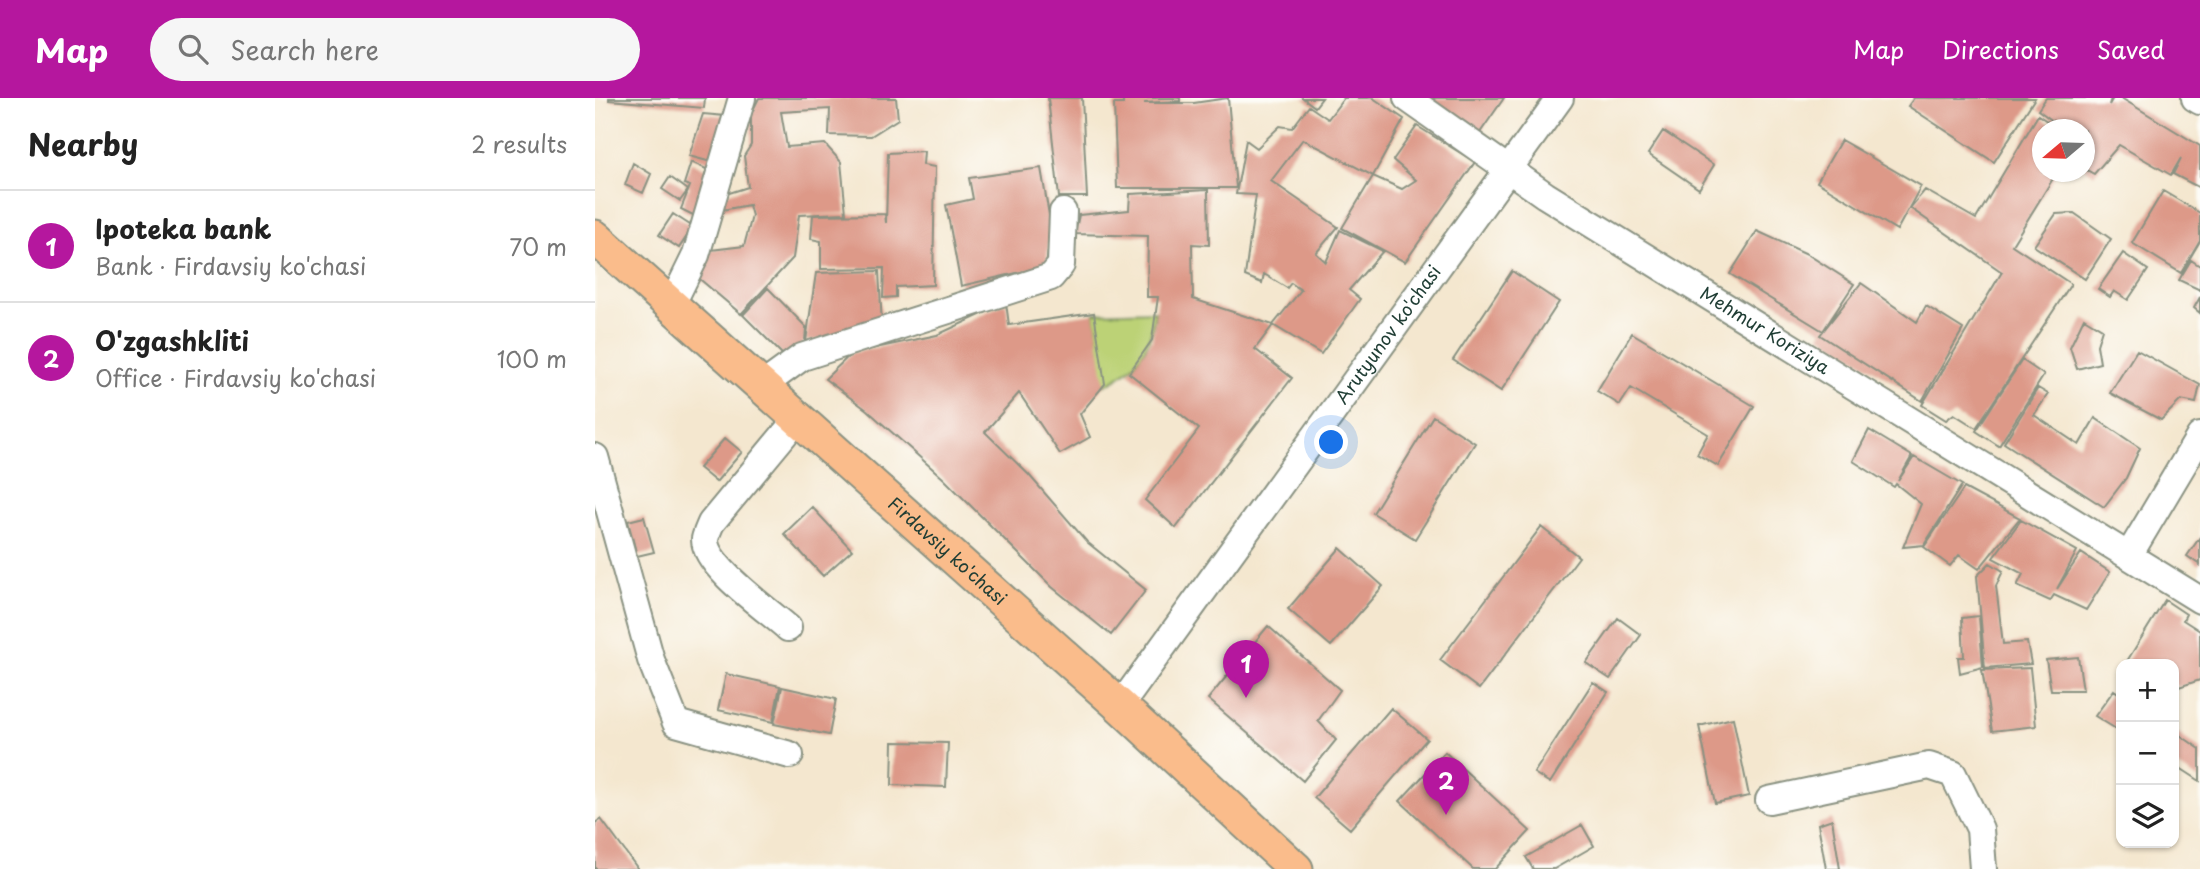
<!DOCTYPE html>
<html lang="en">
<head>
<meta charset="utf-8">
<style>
  body { margin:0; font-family:"Playpen Sans",sans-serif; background:#f6f6f6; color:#222 }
  .controls { position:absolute; right:21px; bottom:21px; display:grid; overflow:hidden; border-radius:14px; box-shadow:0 2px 5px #0004 }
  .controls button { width:63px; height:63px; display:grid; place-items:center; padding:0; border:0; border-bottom:2px solid #e0e0e0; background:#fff; color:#222; font:35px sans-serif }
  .compass { position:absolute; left:1437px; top:21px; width:63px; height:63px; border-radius:50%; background:#fff; box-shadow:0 2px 5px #0004; rotate:251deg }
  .you { position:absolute; left:737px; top:345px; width:24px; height:24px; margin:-18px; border:5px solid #fff; border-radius:50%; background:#1a73e8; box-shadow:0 0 0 10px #1a73e833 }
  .badge { display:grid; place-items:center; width:46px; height:46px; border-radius:50%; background:#b5179e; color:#fff; font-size:23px; font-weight:700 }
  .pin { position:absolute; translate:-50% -58px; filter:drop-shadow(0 2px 4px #0008) }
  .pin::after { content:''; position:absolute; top:37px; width:24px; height:21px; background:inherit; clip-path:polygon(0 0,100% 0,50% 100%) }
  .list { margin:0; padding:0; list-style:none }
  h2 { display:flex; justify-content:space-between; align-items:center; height:91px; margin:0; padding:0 28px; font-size:30px }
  h2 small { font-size:23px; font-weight:400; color:#767676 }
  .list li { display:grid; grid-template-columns:46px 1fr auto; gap:21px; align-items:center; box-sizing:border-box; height:112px; padding:0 28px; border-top:2px solid #e0e0e0 }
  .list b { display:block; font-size:26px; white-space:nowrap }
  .list p { margin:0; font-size:23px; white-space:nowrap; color:#767676 }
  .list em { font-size:23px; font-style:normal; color:#767676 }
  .icon { flex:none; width:38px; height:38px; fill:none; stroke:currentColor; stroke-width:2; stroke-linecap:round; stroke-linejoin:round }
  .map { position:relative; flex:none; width:1605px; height:771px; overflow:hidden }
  header { display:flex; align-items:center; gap:42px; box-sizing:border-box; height:98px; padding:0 35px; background:#b5179e; color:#fff }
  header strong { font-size:33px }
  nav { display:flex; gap:38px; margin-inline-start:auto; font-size:24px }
  .search { width:490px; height:63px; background:#f6f6f6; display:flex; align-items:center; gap:18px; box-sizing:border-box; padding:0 24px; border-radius:38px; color:#767676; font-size:26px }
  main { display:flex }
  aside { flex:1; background:#fff }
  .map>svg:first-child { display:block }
</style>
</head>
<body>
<header>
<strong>Map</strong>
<div class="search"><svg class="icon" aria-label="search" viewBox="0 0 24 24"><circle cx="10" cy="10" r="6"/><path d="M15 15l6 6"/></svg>Search here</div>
<nav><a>Map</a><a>Directions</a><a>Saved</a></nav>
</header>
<main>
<aside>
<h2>Nearby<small>2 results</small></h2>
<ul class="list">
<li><span class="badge">1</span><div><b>Ipoteka bank</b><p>Bank · Firdavsiy ko'chasi</p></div><em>70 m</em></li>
<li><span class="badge">2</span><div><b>O'zgashkliti</b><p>Office · Firdavsiy ko'chasi</p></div><em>100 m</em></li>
</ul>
</aside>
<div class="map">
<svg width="1605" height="771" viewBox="0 0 1605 771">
  <rect width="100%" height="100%" fill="#fdfcf7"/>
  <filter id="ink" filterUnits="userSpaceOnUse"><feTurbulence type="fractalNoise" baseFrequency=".0143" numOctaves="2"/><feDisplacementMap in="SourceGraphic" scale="14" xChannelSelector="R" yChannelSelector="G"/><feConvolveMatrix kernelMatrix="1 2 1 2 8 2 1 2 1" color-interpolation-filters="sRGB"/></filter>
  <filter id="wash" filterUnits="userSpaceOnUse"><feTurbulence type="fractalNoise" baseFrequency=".00686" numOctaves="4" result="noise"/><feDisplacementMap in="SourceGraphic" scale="28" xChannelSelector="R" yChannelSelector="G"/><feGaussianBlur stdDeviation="1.57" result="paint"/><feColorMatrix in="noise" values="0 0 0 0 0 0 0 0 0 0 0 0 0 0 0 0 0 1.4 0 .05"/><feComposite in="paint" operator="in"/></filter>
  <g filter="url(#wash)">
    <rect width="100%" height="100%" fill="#f4e7cf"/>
    <path fill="#bcd276" stroke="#6e8855" stroke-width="2" d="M560 213C555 252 544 270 508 288L499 215Z"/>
    <g id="blocks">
      <path fill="#d98" d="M14 0H110L109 10 14 2Z
        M164 0H301L303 21 276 38 234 37 235 11 186 14 192 49 230 46 246 64 251 115 204 117 198 160 146 216 100 177 116 152 149 148 157 118 154 107 127 112 125 98 153 89 149 58 156 47V16Z
        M453 0H487L492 99H464Z
        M528 0H585V3L549 5H599L633 0 641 90H522L519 6H528Z
        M708 0H727L720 9Z
        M749 0H778L809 21 778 78 708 41 676 83 743 129 721 155 731 164 745 132 788 153 754 192 765 201 726 256 678 227 706 192 696 185 692 190 669 176 667 185 650 178 661 97 641 96 651 42 662 50 685 28 697 30 714 8 733 21Z
        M827 0H909L882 39Z
        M1319 0H1440L1399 64 1313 8Z
        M1451 0H1516L1514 7 1518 0H1526L1605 48V90L1578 76 1586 60 1576 77 1524 47 1499 76 1490 71V32H1470L1443 12Z
        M108 16 130 18 116 64 94 58Z
        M1443 17 1465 32H1448V74H1462L1417 147 1476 186 1381 330 1359 316 1351 322 1327 307 1407 174 1315 110 1330 92 1381 121Z
        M822 28 880 64 810 164 747 130 778 78 807 91 821 82 798 62Z
        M1068 33 1119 67 1104 91 1053 56Z
        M1246 42 1326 88 1302 132 1222 84Z
        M329 53 328 67 340 69 338 187 301 189V199L288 200 289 170 226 171V143L216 141 218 117 290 116 291 125 293 55Z
        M96 64 120 75 106 121 86 111 95 88 89 86Z
        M38 65 56 76 48 95 30 87Z
        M446 70 456 129 451 168 366 188 351 107 378 101 374 80Z
        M75 79 93 92 85 103 67 91Z
        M613 92 614 147 597 146 598 201 678 227 660 251 697 280 581 430 550 402 604 331 534 275 557 242 563 199H552L553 138 480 136 484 117 534 112 535 96Z
        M1568 93 1605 115V143L1586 175 1537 145Z
        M1479 115 1516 141 1490 181 1439 148 1461 116Z
        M78 116 98 129 84 150 64 137Z
        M1162 133 1212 156 1259 186 1228 233 1135 176Z
        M1528 155 1553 172 1533 202 1519 193 1515 199 1503 191Z
        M1596 162 1605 168V192L1584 182Z
        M284 173 287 228 268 239 211 243 221 175Z
        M917 173 964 204 906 293 858 262Z
        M1266 185 1322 224 1331 208 1368 231 1327 303 1225 237Z
        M173 190 211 229 210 243 193 262 148 217Z
        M1605 199V215L1599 210Z
        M411 205 414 227 499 215 510 286 485 316 495 339 465 356 424 295 390 334 434 377 492 444 551 492 516 537 457 489 349 381 272 312 230 281 257 255 342 237Z
        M1489 220 1507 231 1502 247 1505 265 1482 271 1475 249Z
        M1037 235 1159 308 1123 368 1102 356 1113 336 1036 290 1025 307 1002 293Z
        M1542 252 1605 287 1601 305 1586 302 1566 322 1515 295Z
        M1427 262 1449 277 1404 348 1381 333Z
        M1443 290 1453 296 1439 317 1484 347 1500 320 1545 350 1531 380 1509 409 1409 345Z
        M838 318 880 345 820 441 778 415Z
        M1274 332 1317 358 1303 383 1319 359 1367 387 1329 447 1308 449 1326 406 1301 386 1299 389 1258 363Z
        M130 340 147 354 121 384 104 370Z
        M1369 390 1425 420 1384 471 1364 457 1355 468 1329 449Z
        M217 409 257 452 228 478 189 436Z
        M49 419 59 454 42 458 33 423Z
        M1426 422 1482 453 1462 491 1486 455 1515 474 1491 512 1459 497 1455 503 1422 488 1428 476 1398 460Z
        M946 429 984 459 884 591 845 562Z
        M1605 439V467L1592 458Z
        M745 450 788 488 736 548 693 511Z
        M1395 465 1408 473 1401 488 1408 546 1432 544 1436 566 1390 570 1382 478Z
        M1570 502 1591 516 1588 522 1605 533V582L1584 589 1579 586V566H1535L1532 563Z
        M1384 518 1388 569 1365 575 1363 559H1369L1367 520Z
        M1023 520 1046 537 1015 581 991 565Z
        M673 528 745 592 723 623 741 642 708 683 613 601Z
        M1483 559 1488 592H1456L1451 562Z
        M1435 570 1441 628 1397 633 1387 572Z
        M131 576 185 588 178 624 123 612Z
        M998 584 1013 594 955 685 939 675Z
        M187 589 241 601 234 637 179 626Z
        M1519 592 1526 597V634L1500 618Z
        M796 610 832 641 755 731 719 700Z
        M1138 620 1154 698 1120 705 1104 628Z
        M1579 633 1605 651V683L1579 666Z
        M298 644 353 645 351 689 297 687Z
        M850 654 935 733 900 771H878L805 703Z
        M6 721 43 771H0V725Z
        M1237 721 1245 771H1231L1223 726Z
        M987 727 999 748 959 771H938L931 759Z"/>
    </g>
  </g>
  <g filter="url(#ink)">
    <use href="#blocks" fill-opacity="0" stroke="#8a9282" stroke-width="2"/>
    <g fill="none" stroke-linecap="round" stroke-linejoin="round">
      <defs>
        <g id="minor">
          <path id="s1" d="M812 0 950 97 1605 502"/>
          <path d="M1600 0 1605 3"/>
          <path d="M76 208 101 157 147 0"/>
          <path d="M167 288 207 259 456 179 466 167 468 114"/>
          <path d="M0 359 56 562 81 625 195 657"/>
          <path d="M1534 457 1605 338"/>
          <path d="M193 530C173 512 109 468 110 441 111 436 114 430 116 425L203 320"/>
          <path id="s2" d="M525 608 965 0"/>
          <path d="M1174 702 1334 668 1358 676 1385 731 1388 771"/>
        </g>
        <g id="major">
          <path id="s3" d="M0 139 525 608 701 771"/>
        </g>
      </defs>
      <use href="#minor" stroke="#8a9282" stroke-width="30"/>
      <use href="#major" stroke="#8a9282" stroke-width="37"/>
      <use href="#minor" stroke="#fff" stroke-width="26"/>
      <use href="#major" stroke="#fabc8b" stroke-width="33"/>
    </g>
  </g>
  <g text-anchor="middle" stroke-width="7" stroke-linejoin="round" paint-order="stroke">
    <g font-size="18" fill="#1f3d34" stroke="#fdfcf7">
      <text dy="6" stroke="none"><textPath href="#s1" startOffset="427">Mehmur Koriziya</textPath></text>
      <text dy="6" stroke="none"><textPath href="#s2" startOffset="458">Arutyunov ko'chasi</textPath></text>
      <text dy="6" stroke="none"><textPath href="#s3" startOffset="472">Firdavsiy ko'chasi</textPath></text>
    </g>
  </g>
</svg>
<div class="controls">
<button>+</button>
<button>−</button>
<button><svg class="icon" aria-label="layers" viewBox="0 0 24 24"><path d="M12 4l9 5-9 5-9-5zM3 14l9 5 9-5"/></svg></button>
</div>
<svg class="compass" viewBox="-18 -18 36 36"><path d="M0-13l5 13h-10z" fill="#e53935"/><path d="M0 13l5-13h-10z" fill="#767676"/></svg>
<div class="you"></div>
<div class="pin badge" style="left:651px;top:600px">1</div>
<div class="pin badge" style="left:851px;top:717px">2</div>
</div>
</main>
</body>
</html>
